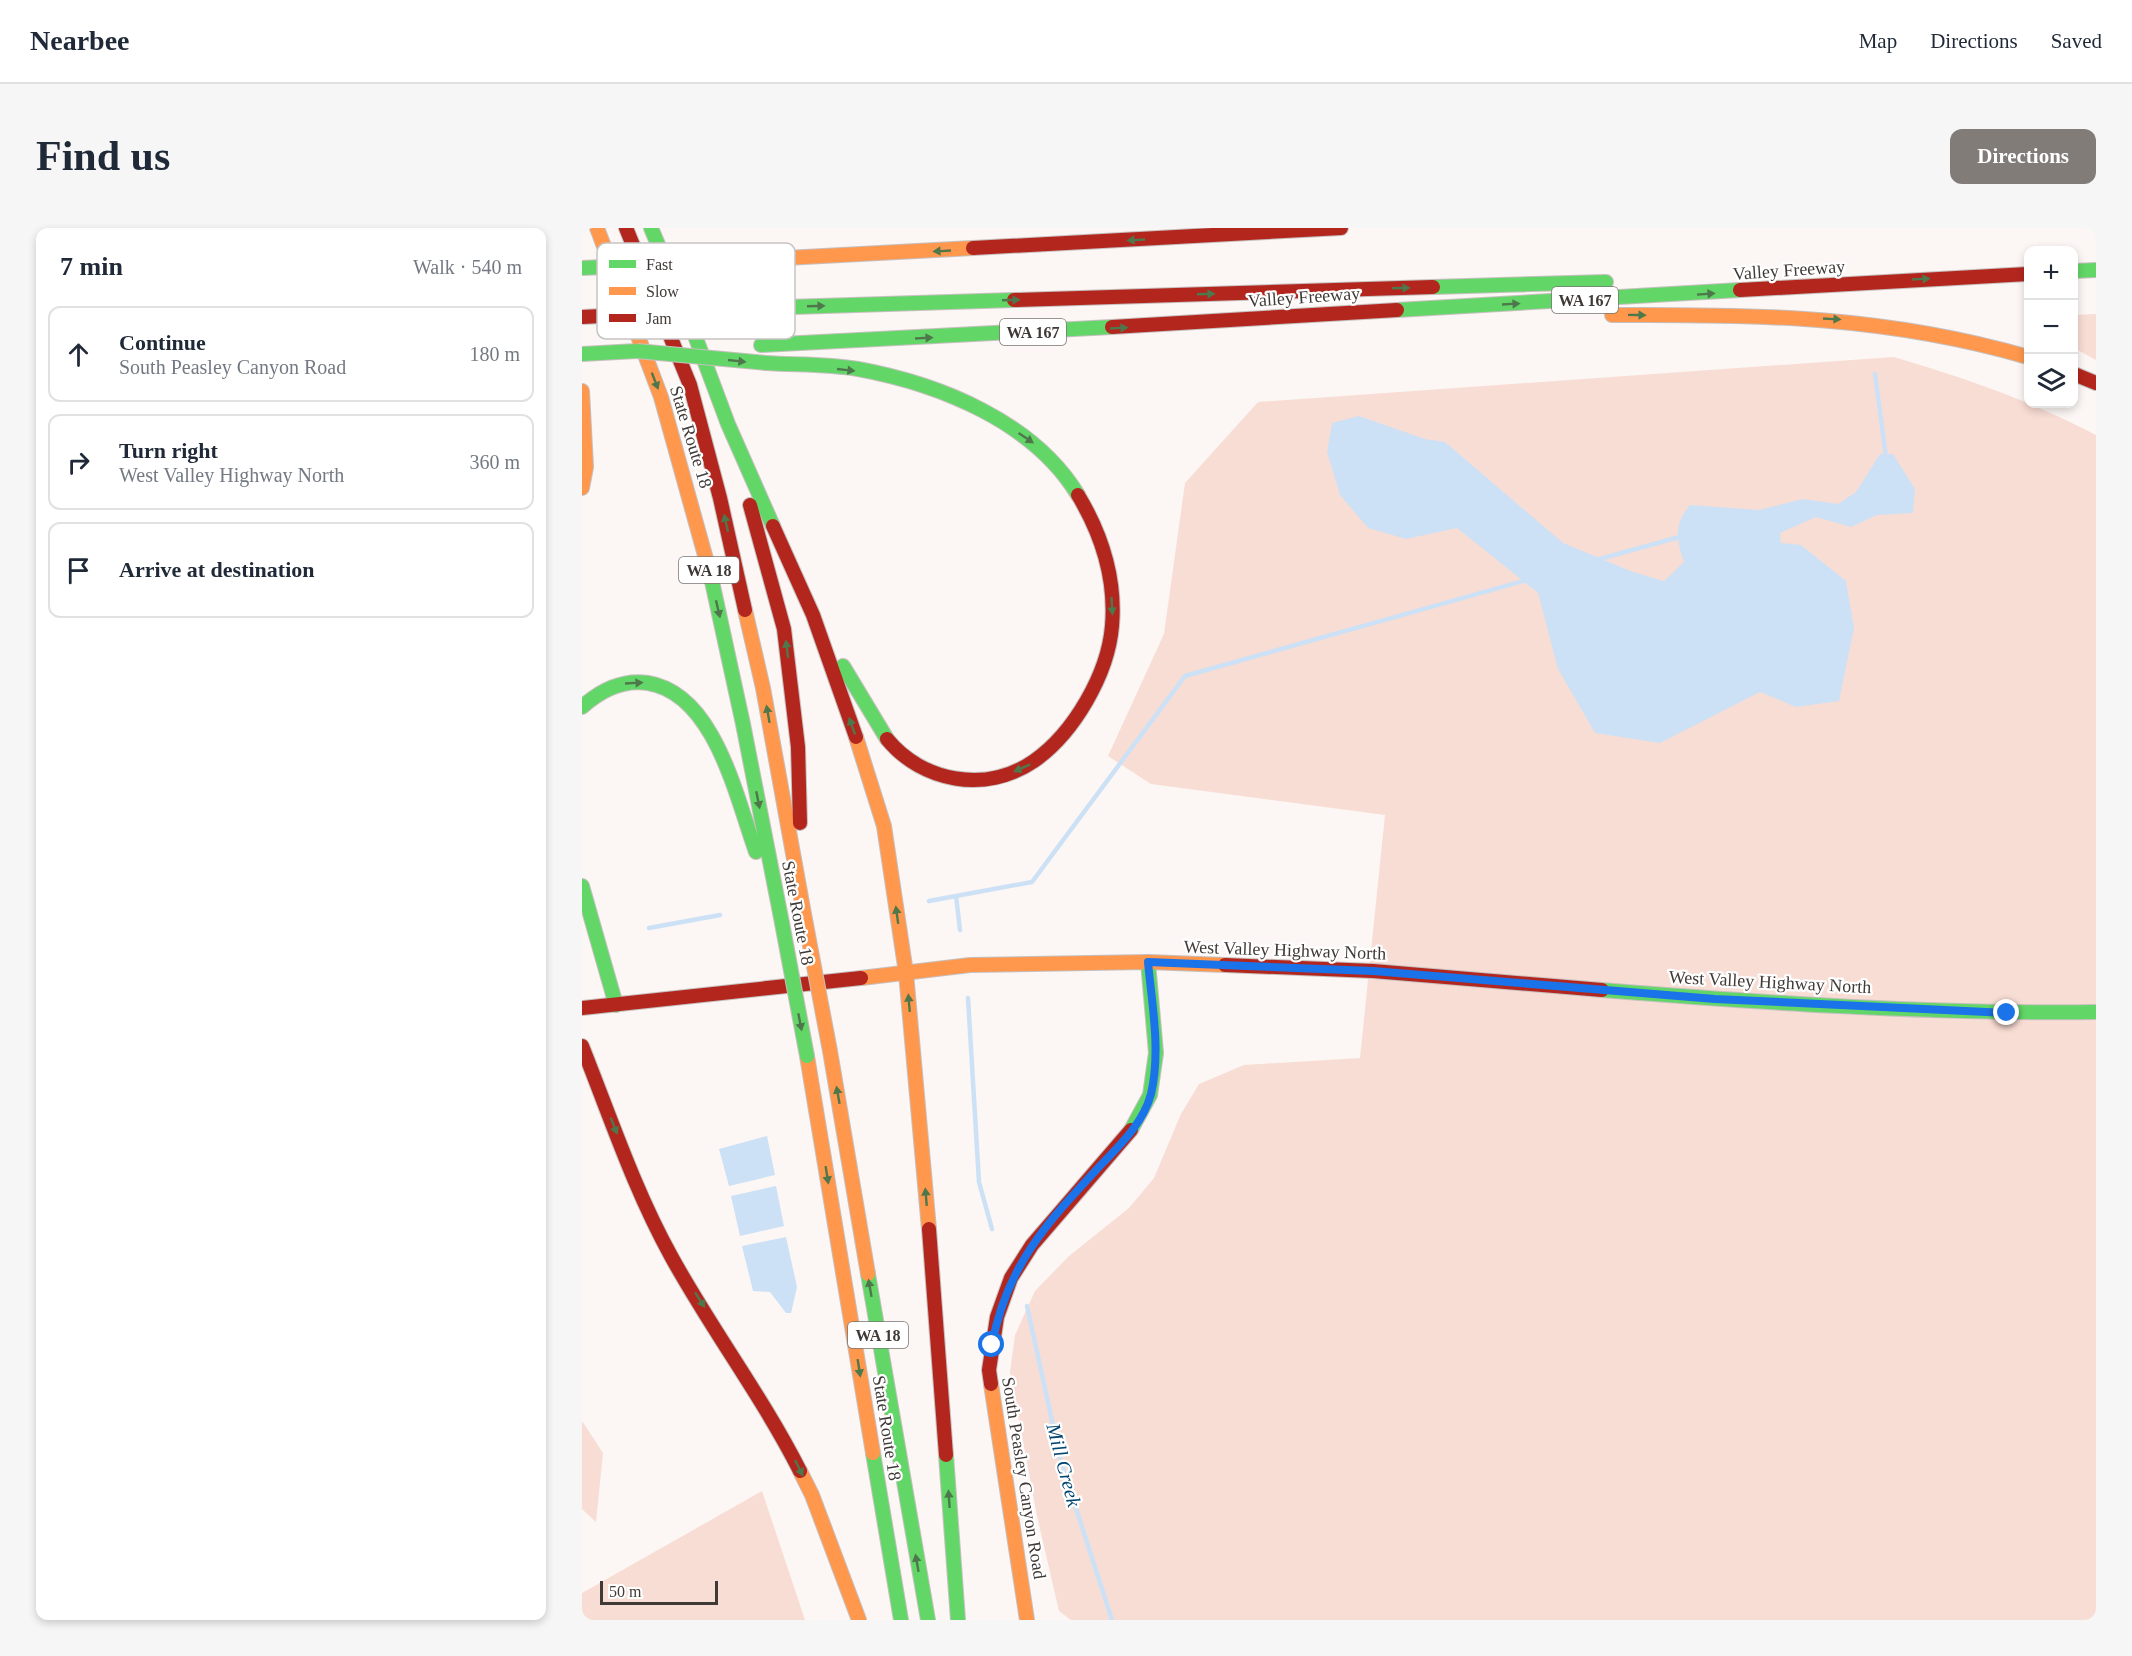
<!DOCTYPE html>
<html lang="en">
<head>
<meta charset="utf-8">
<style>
  body { margin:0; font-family:Georgia,serif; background:#f6f6f7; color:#1f2937 }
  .controls { position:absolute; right:18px; top:18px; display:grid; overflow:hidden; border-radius:12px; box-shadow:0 3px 9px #0003 }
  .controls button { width:54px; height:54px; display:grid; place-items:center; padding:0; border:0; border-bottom:2px solid #e0e1e3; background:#fff; color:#1f2937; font:30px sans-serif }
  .scale { position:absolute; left:18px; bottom:15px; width:118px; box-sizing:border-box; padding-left:6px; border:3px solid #403a37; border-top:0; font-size:16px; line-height:21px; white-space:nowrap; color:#403a37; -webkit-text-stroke:4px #fff; paint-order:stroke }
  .stop { position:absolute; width:18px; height:18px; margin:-14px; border:4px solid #1a73e8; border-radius:50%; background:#fff }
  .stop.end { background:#1a73e8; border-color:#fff; box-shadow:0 2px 6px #0008 }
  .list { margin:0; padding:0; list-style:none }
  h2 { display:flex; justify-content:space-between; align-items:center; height:78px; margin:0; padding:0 24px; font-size:26px }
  h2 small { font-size:20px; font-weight:400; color:#747a83 }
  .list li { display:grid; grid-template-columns:39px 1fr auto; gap:18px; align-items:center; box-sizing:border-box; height:96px; margin:0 12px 12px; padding:0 12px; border:2px solid #e0e1e3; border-radius:12px }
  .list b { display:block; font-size:22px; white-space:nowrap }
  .list p { margin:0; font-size:20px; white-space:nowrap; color:#747a83 }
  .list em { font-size:20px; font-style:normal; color:#747a83 }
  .icon { flex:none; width:33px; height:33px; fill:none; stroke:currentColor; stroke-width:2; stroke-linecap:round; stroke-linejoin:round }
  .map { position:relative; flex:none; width:1514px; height:1392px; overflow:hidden; border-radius:12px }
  header { display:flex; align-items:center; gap:36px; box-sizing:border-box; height:84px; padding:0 30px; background:#fff; border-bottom:2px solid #e0e1e3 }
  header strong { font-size:28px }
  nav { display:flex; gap:33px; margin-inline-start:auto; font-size:21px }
  .intro { display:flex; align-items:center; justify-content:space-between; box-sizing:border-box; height:144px; padding:0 36px }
  h1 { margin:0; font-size:42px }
  .button { padding:15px 27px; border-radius:12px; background:#827c79; color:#fff; font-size:21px; font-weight:700 }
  main { display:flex; gap:36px; padding:0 36px }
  aside { flex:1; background:#fff; border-radius:12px; box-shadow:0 3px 9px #0003 }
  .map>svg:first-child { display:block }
</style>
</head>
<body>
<header>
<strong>Nearbee</strong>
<nav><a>Map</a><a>Directions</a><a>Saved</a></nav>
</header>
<div class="intro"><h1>Find us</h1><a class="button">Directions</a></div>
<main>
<aside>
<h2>7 min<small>Walk · 540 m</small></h2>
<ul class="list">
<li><svg class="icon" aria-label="ahead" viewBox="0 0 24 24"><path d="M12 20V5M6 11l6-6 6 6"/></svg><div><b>Continue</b><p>South Peasley Canyon Road</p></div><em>180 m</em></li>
<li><svg class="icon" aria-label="right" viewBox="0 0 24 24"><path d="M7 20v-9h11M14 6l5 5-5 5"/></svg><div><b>Turn right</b><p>West Valley Highway North</p></div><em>360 m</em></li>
<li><svg class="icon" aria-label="arrive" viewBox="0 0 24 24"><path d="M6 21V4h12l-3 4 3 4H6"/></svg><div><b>Arrive at destination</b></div></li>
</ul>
</aside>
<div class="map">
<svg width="1514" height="1392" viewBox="0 0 1514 1392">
  <rect width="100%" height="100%" fill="#fcf6f4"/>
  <path fill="#f8ddd4" d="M1514 86V132L1492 120V87Z
    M1312 129C1383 150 1449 173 1514 207V1392H489L477 1383 455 1288 428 1144 433 1107 453 1063 487 1028 547 980 572 950 599 886 617 856 662 837 778 830 803 587 569 556 526 528 582 406 603 255 676 174Z
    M0 1193 21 1225 14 1294 0 1281Z
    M180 1263 223 1392H0V1365Z"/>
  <path fill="#cce1f5" d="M777 188 843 211 863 214 981 315 1051 344 1082 353 1102 334C1094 310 1092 296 1108 277L1177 282 1221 271 1256 276 1274 264 1298 226H1311L1333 261 1331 285 1295 287 1269 299 1234 289 1198 305 1199 315 1219 317 1264 353 1272 400 1257 473 1214 479 1178 464 1078 515 1013 505 976 441 956 365 875 300 824 311 786 300 758 267 745 224 750 195Z
    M185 908 193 947 147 958 137 921Z
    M194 958 202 998 158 1008 149 968Z
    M204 1009 215 1059 209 1085H204L188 1064 171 1063 160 1018Z"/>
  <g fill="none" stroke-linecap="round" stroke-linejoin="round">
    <path stroke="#cce1f5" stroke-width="4.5" d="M1293 146 1304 229
      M1014 332 1101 308
      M374 668 378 702
      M347 673 450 654 603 448 945 352
      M67 700 138 687
      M386 770 397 954 410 1001
      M445 1078 479 1234 530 1392"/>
    <defs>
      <path id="fast" d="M69 0 100 73 146 196 191 298
        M1492 43 1514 42
        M851 59 1024 54
        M176 80 432 72
        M815 82 1158 62
        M179 117 530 99
        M0 126 55 123
        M184 135C214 137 245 136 276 141 358 156 452 194 496 267
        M129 349 161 496 200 695
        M261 438 305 511
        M0 479C19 462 40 451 66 455 133 466 154 569 174 624
        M0 658 34 777
        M1020 762C1184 775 1349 786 1514 784
        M549 902 568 867 574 825 566 734
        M286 1046 346 1392
        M291 1225 319 1392
        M364 1227 376 1392"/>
      <path id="slow" d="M15 0 79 169 129 349
        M148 33 391 20
        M1030 87C1175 86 1305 88 1446 129
        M0 163 4 239 0 260
        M163 382 181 460 222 686
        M274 509 302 598 324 745 347 1001
        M279 750 388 737 566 734 643 737
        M248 823 286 1046
        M225 828 291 1225
        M409 1156 445 1392
        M218 1243 230 1267 277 1392"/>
      <path id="jam" d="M44 0 108 157 138 270 163 382
        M391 20 759 0
        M1158 62 1446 46
        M432 72 851 59
        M530 99 815 82
        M1492 146 1514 155
        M168 277 202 401 216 519 218 595
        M191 298 231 387 274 509
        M305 511C340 554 404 566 452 533 492 505 526 446 530 398 534 351 520 307 496 267
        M643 737 791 743 1020 762
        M0 780 279 750
        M0 818C28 888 52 961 89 1028 129 1101 180 1168 218 1243
        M347 1001 364 1227
        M409 1156 407 1142 415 1089 429 1050 450 1017 549 902"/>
    </defs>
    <use href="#fast" stroke="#c6c0bf" stroke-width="16"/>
    <use href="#slow" stroke="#c6c0bf" stroke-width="16"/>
    <use href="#jam" stroke="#c6c0bf" stroke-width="16"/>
    <use href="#fast" stroke="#63d668" stroke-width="14"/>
    <use href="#slow" stroke="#ff974d" stroke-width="14"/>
    <use href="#jam" stroke="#b3261e" stroke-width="14"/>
    <defs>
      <path id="fast-bridge" d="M0 40 148 33
        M55 123 184 135
        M200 695 225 828"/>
      <path id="slow-bridge" d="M222 686 248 823"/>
      <path id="jam-bridge" d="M0 89 176 80"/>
    </defs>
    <use href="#fast-bridge" stroke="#c6c0bf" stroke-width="16" stroke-linecap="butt"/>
    <use href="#slow-bridge" stroke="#c6c0bf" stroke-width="16" stroke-linecap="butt"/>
    <use href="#jam-bridge" stroke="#c6c0bf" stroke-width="16" stroke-linecap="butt"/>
    <use href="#fast-bridge" stroke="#63d668" stroke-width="14"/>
    <use href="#slow-bridge" stroke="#ff974d" stroke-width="14"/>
    <use href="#jam-bridge" stroke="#b3261e" stroke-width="14"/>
  </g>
  <defs><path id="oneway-solid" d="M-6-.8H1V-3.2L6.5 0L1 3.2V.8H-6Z" transform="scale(1.5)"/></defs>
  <g fill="#4e784b">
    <use href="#oneway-solid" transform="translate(554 12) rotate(177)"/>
    <use href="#oneway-solid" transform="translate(360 23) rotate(177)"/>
    <use href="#oneway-solid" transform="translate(1339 51) rotate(-3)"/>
    <use href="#oneway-solid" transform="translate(819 60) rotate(-2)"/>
    <use href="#oneway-solid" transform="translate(624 66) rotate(-2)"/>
    <use href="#oneway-solid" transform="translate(1124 66) rotate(-4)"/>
    <use href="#oneway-solid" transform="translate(429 72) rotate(-2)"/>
    <use href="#oneway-solid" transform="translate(929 76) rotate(-3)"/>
    <use href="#oneway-solid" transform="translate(234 78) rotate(-2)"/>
    <use href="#oneway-solid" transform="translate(1055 87) rotate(1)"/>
    <use href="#oneway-solid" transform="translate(1250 91) rotate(3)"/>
    <use href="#oneway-solid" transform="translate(537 100) rotate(-3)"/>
    <use href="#oneway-solid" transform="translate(342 110) rotate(-3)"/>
    <use href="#oneway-solid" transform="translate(155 133) rotate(6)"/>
    <use href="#oneway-solid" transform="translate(264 142) rotate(6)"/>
    <use href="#oneway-solid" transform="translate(73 153) rotate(69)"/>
    <use href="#oneway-solid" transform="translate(444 210) rotate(34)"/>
    <use href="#oneway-solid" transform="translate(144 295) rotate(-103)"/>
    <use href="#oneway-solid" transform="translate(530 378) rotate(87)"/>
    <use href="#oneway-solid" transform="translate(136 381) rotate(77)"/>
    <use href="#oneway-solid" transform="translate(205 421) rotate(-97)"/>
    <use href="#oneway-solid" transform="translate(52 455) rotate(-3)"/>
    <use href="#oneway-solid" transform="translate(186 486) rotate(-100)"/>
    <use href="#oneway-solid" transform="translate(270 498) rotate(-110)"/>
    <use href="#oneway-solid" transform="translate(440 540) rotate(156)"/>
    <use href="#oneway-solid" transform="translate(176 572) rotate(79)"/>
    <use href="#oneway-solid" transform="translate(315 687) rotate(-98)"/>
    <use href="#oneway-solid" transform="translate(327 775) rotate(-95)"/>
    <use href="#oneway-solid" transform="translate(218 794) rotate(79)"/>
    <use href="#oneway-solid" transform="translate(256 867) rotate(-100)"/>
    <use href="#oneway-solid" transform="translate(32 898) rotate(69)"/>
    <use href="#oneway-solid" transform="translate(245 947) rotate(81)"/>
    <use href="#oneway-solid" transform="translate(344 969) rotate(-95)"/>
    <use href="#oneway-solid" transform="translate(288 1060) rotate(-100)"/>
    <use href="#oneway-solid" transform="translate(118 1072) rotate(57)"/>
    <use href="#oneway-solid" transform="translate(277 1140) rotate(81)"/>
    <use href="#oneway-solid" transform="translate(217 1240) rotate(64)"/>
    <use href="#oneway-solid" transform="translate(367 1271) rotate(-94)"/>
    <use href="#oneway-solid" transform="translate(335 1335) rotate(-100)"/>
  </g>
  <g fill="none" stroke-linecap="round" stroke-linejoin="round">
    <path stroke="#1a73e8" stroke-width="8" d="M410 1117C424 1039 464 996 516 940 537 918 561 896 569 866 579 823 570 777 566 734L791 743 1133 771 1425 785"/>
  </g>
  <g text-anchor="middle" stroke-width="4.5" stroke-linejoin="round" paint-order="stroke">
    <g fill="#fff" stroke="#797573" stroke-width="1.5">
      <rect x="970" y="59" width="66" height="26" rx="4.5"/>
      <rect x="418" y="91" width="66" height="26" rx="4.5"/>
      <rect x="97" y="329" width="60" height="26" rx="4.5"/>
      <rect x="266" y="1094" width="60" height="26" rx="4.5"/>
    </g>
    <g font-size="16" font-weight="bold" fill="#403a37">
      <text x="1003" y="78">WA 167</text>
      <text x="451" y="110">WA 167</text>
      <text x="127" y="348">WA 18</text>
      <text x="296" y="1113">WA 18</text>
    </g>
    <g font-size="18" fill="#403a37" stroke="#fff">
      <text transform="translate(1207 42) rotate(-4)" y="6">Valley Freeway</text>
      <text transform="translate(722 69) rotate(-4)" y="6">Valley Freeway</text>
      <text transform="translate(109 209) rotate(73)" y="6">State Route 18</text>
      <text transform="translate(216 685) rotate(79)" y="6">State Route 18</text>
      <text transform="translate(703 722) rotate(2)" y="6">West Valley Highway North</text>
      <text transform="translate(1188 754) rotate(3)" y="6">West Valley Highway North</text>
      <text transform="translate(305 1200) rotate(81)" y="6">State Route 18</text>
      <text transform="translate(442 1250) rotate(81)" y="6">South Peasley Canyon Road</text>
    </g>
    <g font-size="20" font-style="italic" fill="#004470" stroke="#fff">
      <text transform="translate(482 1237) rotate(75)" y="7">Mill Creek</text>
    </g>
  </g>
  <rect x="15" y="15" width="198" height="96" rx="9" fill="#fff" stroke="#c6c4c3" stroke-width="1.5"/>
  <rect x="27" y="32" width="27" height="8" fill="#63d668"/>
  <rect x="27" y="59" width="27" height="8" fill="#ff974d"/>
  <rect x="27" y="86" width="27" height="8" fill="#b3261e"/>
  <g font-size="16" fill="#403a37">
    <text x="64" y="42">Fast</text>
    <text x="64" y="69">Slow</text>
    <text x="64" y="96">Jam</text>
  </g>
</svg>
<div class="controls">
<button>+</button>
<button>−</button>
<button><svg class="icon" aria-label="layers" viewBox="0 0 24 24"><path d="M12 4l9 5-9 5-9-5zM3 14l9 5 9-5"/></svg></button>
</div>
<div class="scale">50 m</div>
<div class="stop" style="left:410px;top:1117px"></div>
<div class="stop end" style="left:1425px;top:785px"></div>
</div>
</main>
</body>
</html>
